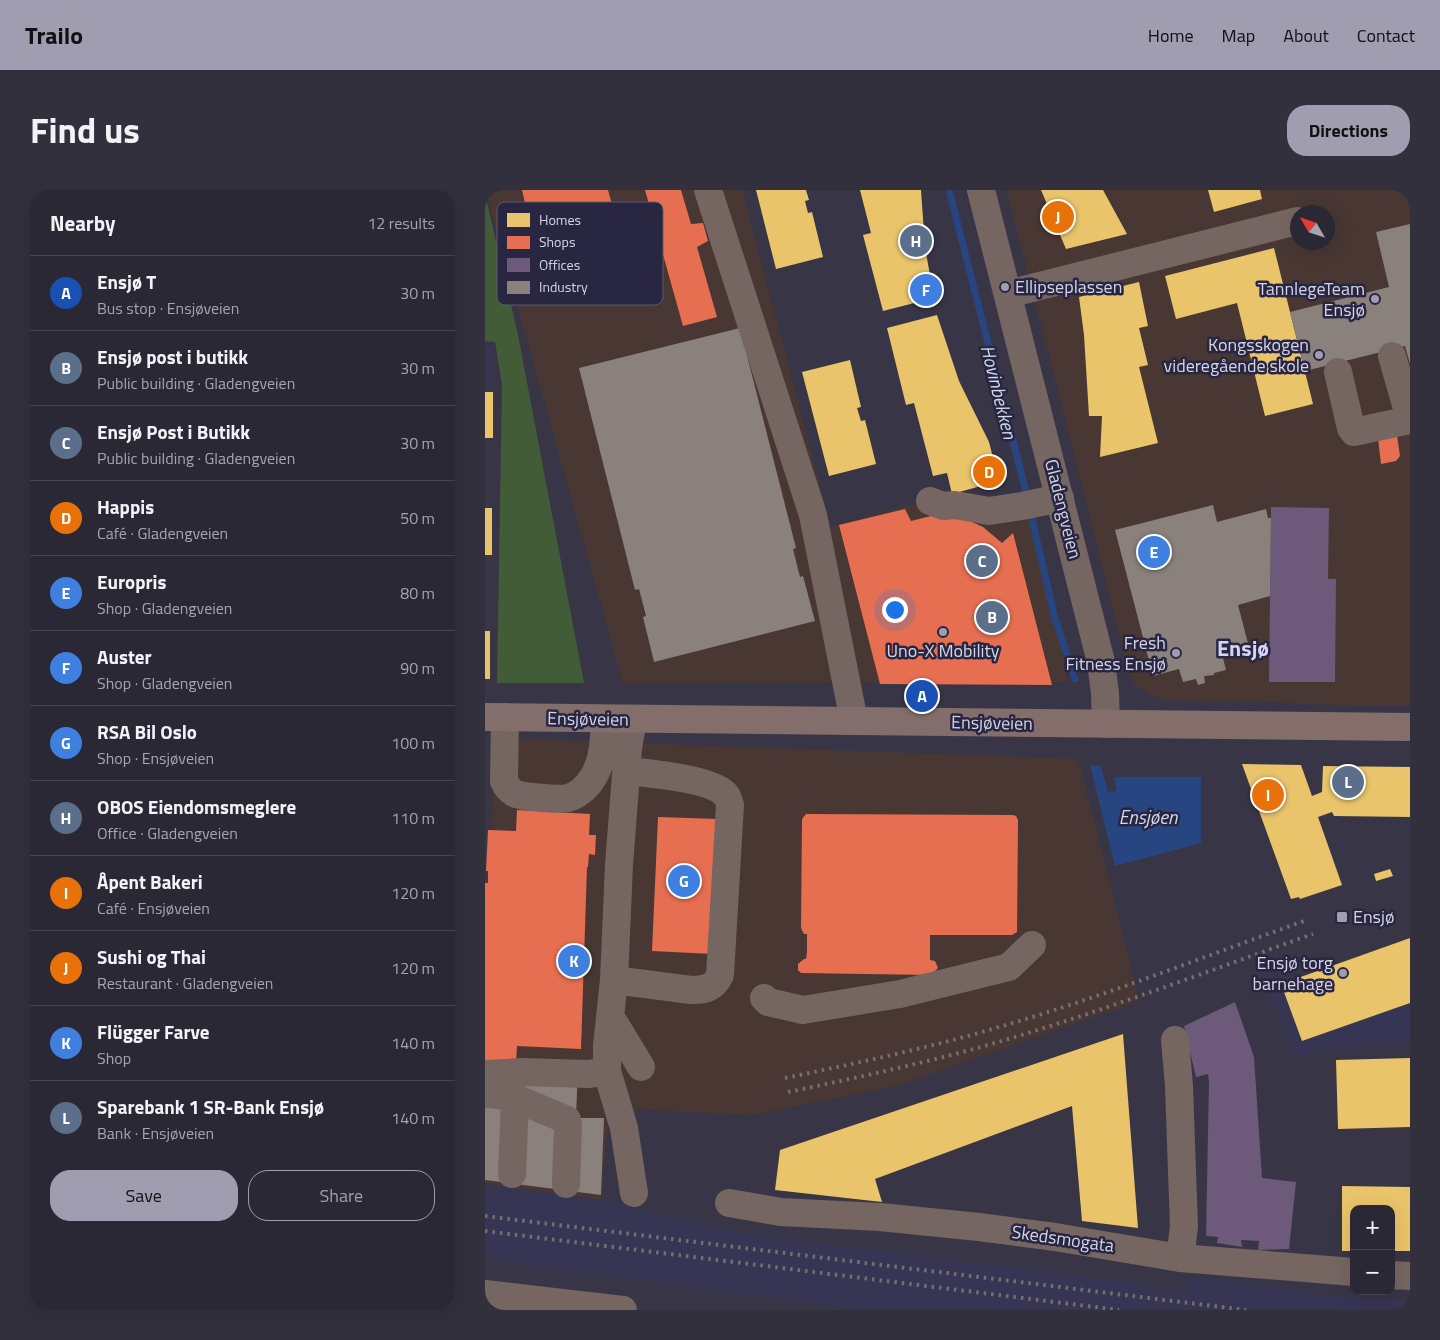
<!DOCTYPE html>
<html lang="en">
<head>
<meta charset="utf-8">
<style>
  body { margin:0; font-family:"Titillium Web",sans-serif; background:#32303c; color:#f1f3f6 }
  .controls { position:absolute; right:15px; bottom:15px; display:grid; overflow:hidden; border-radius:10px; box-shadow:0 5px 20px #0002 }
  .controls button { width:45px; height:45px; display:grid; place-items:center; padding:0; border:0; border-bottom:1px solid #46444f; background:#2a2834; color:#f1f3f6; font:25px sans-serif }
  .compass { position:absolute; left:805px; top:15px; width:45px; height:45px; border-radius:50%; background:#2a2834; box-shadow:0 5px 20px #0002; rotate:309deg }
  .you { position:absolute; left:409px; top:419px; width:18px; height:18px; margin:-12px; border:4px solid #fff; border-radius:50%; background:#1a73e8; box-shadow:0 0 0 8px #1a73e833 }
  .badge { display:grid; place-items:center; width:32px; height:32px; border-radius:50%; background:#9f9daf; color:#fff; font-size:16px; font-weight:700 }
  .pin { position:absolute; translate:-50% -50%; border:2px solid #fff; box-shadow:0 1px 5px #0006 }
  .list { margin:0; padding:0; list-style:none }
  h2 { display:flex; justify-content:space-between; align-items:center; height:65px; margin:0; padding:0 20px; font-size:21px }
  h2 small { font-size:16px; font-weight:400; color:#a5a6ac }
  .list li { display:grid; grid-template-columns:32px 1fr auto; gap:15px; align-items:center; box-sizing:border-box; height:75px; padding:0 20px; border-top:1px solid #46444f }
  .list b { display:block; font-size:19px; white-space:nowrap }
  .list p { margin:0; font-size:16px; white-space:nowrap; color:#a5a6ac }
  .list em { font-size:16px; font-style:normal; color:#a5a6ac }
  .actions { display:flex; gap:10px; padding:15px 20px }
  .actions a { flex:1; padding:11px 0; border:1px solid #9f9daf; border-radius:20px; text-align:center; font-size:18px; color:#9f9daf }
  .actions .main { background:#9f9daf; color:#111 }
  .map { position:relative; flex:none; width:925px; height:1120px; overflow:hidden; border-radius:20px }
  header { display:flex; align-items:center; gap:30px; box-sizing:border-box; height:70px; padding:0 25px; background:#9f9daf; color:#111 }
  header strong { font-size:24px }
  nav { display:flex; gap:28px; margin-inline-start:auto; font-size:18px }
  .intro { display:flex; align-items:center; justify-content:space-between; box-sizing:border-box; height:120px; padding:0 30px }
  h1 { margin:0; font-size:35px }
  .button { padding:12px 22px; border-radius:20px; background:#9f9daf; color:#111; font-size:18px; font-weight:700 }
  main { display:flex; gap:30px; padding:0 30px }
  aside { flex:1; background:#2a2834; border-radius:20px; box-shadow:0 5px 20px #0002 }
  .map>svg:first-child { display:block }
</style>
</head>
<body>
<header>
<strong>Trailo</strong>
<nav><a>Home</a><a>Map</a><a>About</a><a>Contact</a></nav>
</header>
<div class="intro"><h1>Find us</h1><a class="button">Directions</a></div>
<main>
<aside>
<h2>Nearby<small>12 results</small></h2>
<ul class="list">
<li><span class="badge" style="background:#1a4fb4">A</span><div><b>Ensjø T</b><p>Bus stop · Ensjøveien</p></div><em>30 m</em></li>
<li><span class="badge" style="background:#5c6f8a">B</span><div><b>Ensjø post i butikk</b><p>Public building · Gladengveien</p></div><em>30 m</em></li>
<li><span class="badge" style="background:#5c6f8a">C</span><div><b>Ensjø Post i Butikk</b><p>Public building · Gladengveien</p></div><em>30 m</em></li>
<li><span class="badge" style="background:#e8710a">D</span><div><b>Happis</b><p>Café · Gladengveien</p></div><em>50 m</em></li>
<li><span class="badge" style="background:#3f7fe0">E</span><div><b>Europris</b><p>Shop · Gladengveien</p></div><em>80 m</em></li>
<li><span class="badge" style="background:#3f7fe0">F</span><div><b>Auster</b><p>Shop · Gladengveien</p></div><em>90 m</em></li>
<li><span class="badge" style="background:#3f7fe0">G</span><div><b>RSA Bil Oslo</b><p>Shop · Ensjøveien</p></div><em>100 m</em></li>
<li><span class="badge" style="background:#5c6f8a">H</span><div><b>OBOS Eiendomsmeglere</b><p>Office · Gladengveien</p></div><em>110 m</em></li>
<li><span class="badge" style="background:#e8710a">I</span><div><b>Åpent Bakeri</b><p>Café · Ensjøveien</p></div><em>120 m</em></li>
<li><span class="badge" style="background:#e8710a">J</span><div><b>Sushi og Thai</b><p>Restaurant · Gladengveien</p></div><em>120 m</em></li>
<li><span class="badge" style="background:#3f7fe0">K</span><div><b>Flügger Farve</b><p>Shop</p></div><em>140 m</em></li>
<li><span class="badge" style="background:#5c6f8a">L</span><div><b>Sparebank 1 SR-Bank Ensjø</b><p>Bank · Ensjøveien</p></div><em>140 m</em></li>
</ul>
<div class="actions"><a class="main">Save</a><a>Share</a></div>
</aside>
<div class="map">
<svg width="925" height="1120" viewBox="0 0 925 1120">
  <rect width="100%" height="100%" fill="#383646"/>
  <path fill="#483732" fill-rule="evenodd" d="M0 0H257L346 337 464 304 518 309 546 301 583 492 138 493Z
    M522 0H925V516H868L784 512 677 510 655 499 649 493 644 484ZM812 22H842V52H812Z
    M9 548 593 569 654 811 414 895 268 925 124 918 116 1010 0 994V688H6Z"/>
  <path fill="#373554" d="M0 154H9L8 195H0Z
    M796 794 817 851 925 813V854L840 857 809 868 784 798Z
    M0 994 116 1010 255 1043 663 1095 667 1103 699 1104 701 1092 712 1087 839 1105 925 1110V1120H378L0 1069Z"/>
  <path fill="#425c37" d="M0 4 33 145 99 493H12L17 195 10 152 0 151Z"/>
  <path fill="#274681" d="M605 575 616 576 623 602 632 601 629 587H716V653L630 676Z"/>
  <path fill="#e9c46a" d="M271 0H321L324 10 320 11 323 23 327 22 338 67 291 79Z
    M375 0H436L440 57 449 108 398 121 378 45 386 43Z
    M556 0H618L642 44 581 59Z
    M723 0H775L777 9 729 22Z
    M789 58 828 214 780 226 752 113 691 129 680 86Z
    M654 92 663 136 654 138 663 175 654 177 673 253 615 267 617 226H604L599 145 594 107Z
    M452 125 474 191 504 252 514 291 467 304 462 283 448 286 429 213 421 215 402 138Z
    M365 170 376 217 372 218 376 231 380 230 391 274 344 286 317 182Z
    M0 202H8V248H0Z
    M0 318H7V365H0Z
    M0 441H5V489H0Z
    M757 574 816 575 827 606 837 602 838 576 925 577V627L849 626 847 622 833 627 857 695 815 709 814 707 806 709Z
    M905 679 908 686 891 691 889 684Z
    M925 748V813L817 851 796 794Z
    M638 844 653 1038 597 1031 587 916 390 989 397 1012 290 1000 295 960Z
    M925 868V937L853 939 851 870Z
    M857 996 925 997V1061H906V1019H869V1061H857Z"/>
  <path fill="#e76f51" d="M37 0H123L128 18 91 27 100 64 60 75 49 33 45 35Z
    M160 0H196L206 34 218 33 223 51 212 57 232 127 198 136Z
    M912 245 915 266 911 271 896 274 893 248Z
    M420 319 426 331 450 325 476 327 498 337 517 353 528 343 567 495 395 494 354 335Z
    M32 620 105 624 104 645H111L110 665 104 664 103 677H102L96 859 32 856 31 872 0 871V693H3V681H1L3 640 31 641Z
    M321 624 528 625 531 626 533 630 532 742 527 745H445V770L450 771 453 778 446 785 316 783 313 780V774L319 769H321L322 762V744H319L316 738 317 629Z
    M173 627 233 629 227 764 167 761Z"/>
  <path fill="#6d597a" d="M786 317 844 318 843 389H851L850 492H784Z
    M750 812 769 867 777 988 811 992 804 1059 773 1060 774 1051 756 1050 757 1057 732 1053 733 1047 721 1046 724 892 723 884 711 887 699 836Z"/>
  <path fill="#8a817c" d="M925 34V174L920 156 820 181 805 122 904 97 891 42Z
    M255 138 311 358 308 359 315 387 318 386 330 431 169 472 158 427 161 426 154 399 150 400 94 178Z
    M728 315 732 332 781 319 783 328H786L785 406 753 415 765 461 738 468 741 480 729 483V485L719 486 720 493 713 495 711 489 698 492 694 479 668 486 630 340Z
    M0 871 93 875 91 928H119L116 1005 0 990Z"/>
  <g fill="none" stroke-linecap="round" stroke-linejoin="round">
    <path stroke="#274681" stroke-width="7" d="M464 0 543 310
      M545 320 570 429 590 489"/>
    <path stroke="#766662" stroke-width="28" d="M223 0 328 325 369 531
      M496 0 616 472 620 503 621 534
      M523 104 812 31
      M907 166 925 229
      M853 182 866 238 869 242 925 230
      M445 311 458 316 470 315 504 321 537 316 575 308
      M20 527 19 591C21 596 24 600 29 603 35 607 75 610 83 608 92 606 102 597 107 589 119 571 119 549 120 529
      M148 530 143 558 134 675 129 790 122 856V881L139 938 149 1003
      M129 790 206 800C220 800 229 798 235 785L245 615C244 611 243 607 240 604 226 589 163 583 142 581
      M279 808 283 812 318 820 415 804 524 777 547 755
      M125 826 156 877
      M690 850 694 896 699 1037 695 1068
      M0 884 37 882 104 884 122 881
      M0 903 30 908 82 930 83 935 81 994
      M27 984 30 908
      M244 1013 296 1022 395 1027 494 1037 570 1047 695 1068 869 1082
      M906 1085 925 1086
      M0 1104 138 1120"/>
    <path stroke="#836e6b" stroke-width="28" d="M0 527 925 537"/>
    <path stroke="#786d6f" stroke-width="4" stroke-dasharray="2.5 5" stroke-linecap="butt" d="M300 888C372 873 444 858 514 837 618 807 720 766 822 730
      M303 902C376 887 449 871 520 850 624 819 726 780 828 744
      M0 1026 761 1120
      M0 1041 634 1120"/>
  </g>
  <g fill="#9f9daf" stroke="#282641" stroke-width="2">
    <circle cx="520" cy="97" r="5"/>
    <circle cx="890" cy="109" r="5"/>
    <circle cx="834" cy="165" r="5"/>
    <circle cx="458" cy="442" r="5"/>
    <circle cx="691" cy="463" r="5"/>
    <rect x="851" y="721" width="12" height="12" rx="2.5"/>
    <circle cx="858" cy="783" r="5"/>
  </g>
  <g text-anchor="middle" stroke-width="5" stroke-linejoin="round" paint-order="stroke">
    <g font-size="18" fill="#d6d5e7" stroke="#282641" text-anchor="end">
      <text x="530" y="103" text-anchor="start">Ellipseplassen</text>
      <text x="880" y="105">TannlegeTeam<tspan x="880" dy="21">Ensjø</tspan></text>
      <text x="824" y="161">Kongsskogen<tspan x="824" dy="21">videregående skole</tspan></text>
      <text x="681" y="459">Fresh<tspan x="681" dy="21">Fitness Ensjø</tspan></text>
      <text x="458" y="467" text-anchor="middle">Uno-X Mobility</text>
      <text x="868" y="733" text-anchor="start">Ensjø</text>
      <text x="848" y="779">Ensjø torg<tspan x="848" dy="21">barnehage</tspan></text>
    </g>
    <g font-size="18" fill="#d6d5e7" stroke="#282641">
      <text transform="translate(578 319) rotate(76)" y="6">Gladengveien</text>
      <text transform="translate(103 529) rotate(1)" y="6">Ensjøveien</text>
      <text transform="translate(507 533) rotate(1)" y="6">Ensjøveien</text>
      <text transform="translate(578 1049) rotate(8)" y="6">Skedsmogata</text>
    </g>
    <g font-size="19" font-style="italic" fill="#cfdaed" stroke="#282641">
      <text transform="translate(514 202) rotate(76)" y="7">Hovinbekken</text>
      <text x="663" y="634">Ensjøen</text>
    </g>
    <g font-size="22" font-weight="bold" fill="#d4d3f6" stroke="#282641">
      <text x="758" y="466">Ensjø</text>
    </g>
  </g>
  <rect x="12" y="12" width="166" height="103" rx="8" fill="#282641" stroke="#5c5b73" stroke-width="1"/>
  <rect x="22" y="23" width="23" height="14" fill="#e9c46a"/>
  <rect x="22" y="46" width="23" height="13" fill="#e76f51"/>
  <rect x="22" y="68" width="23" height="14" fill="#6d597a"/>
  <rect x="22" y="91" width="23" height="13" fill="#8a817c"/>
  <g font-size="14" fill="#d6d5e7">
    <text x="54" y="35">Homes</text>
    <text x="54" y="57">Shops</text>
    <text x="54" y="80">Offices</text>
    <text x="54" y="102">Industry</text>
  </g>
</svg>
<div class="controls">
<button>+</button>
<button>−</button>
</div>
<svg class="compass" viewBox="-18 -18 36 36"><path d="M0-13l5 13h-10z" fill="#e53935"/><path d="M0 13l5-13h-10z" fill="#a5a6ac"/></svg>
<div class="you"></div>
<div class="pin badge" style="left:437px;top:506px;background:#1a4fb4">A</div>
<div class="pin badge" style="left:507px;top:427px;background:#5c6f8a">B</div>
<div class="pin badge" style="left:497px;top:371px;background:#5c6f8a">C</div>
<div class="pin badge" style="left:504px;top:282px;background:#e8710a">D</div>
<div class="pin badge" style="left:669px;top:362px;background:#3f7fe0">E</div>
<div class="pin badge" style="left:441px;top:100px;background:#3f7fe0">F</div>
<div class="pin badge" style="left:199px;top:691px;background:#3f7fe0">G</div>
<div class="pin badge" style="left:431px;top:51px;background:#5c6f8a">H</div>
<div class="pin badge" style="left:783px;top:605px;background:#e8710a">I</div>
<div class="pin badge" style="left:573px;top:27px;background:#e8710a">J</div>
<div class="pin badge" style="left:89px;top:771px;background:#3f7fe0">K</div>
<div class="pin badge" style="left:863px;top:592px;background:#5c6f8a">L</div>
</div>
</main>
</body>
</html>
